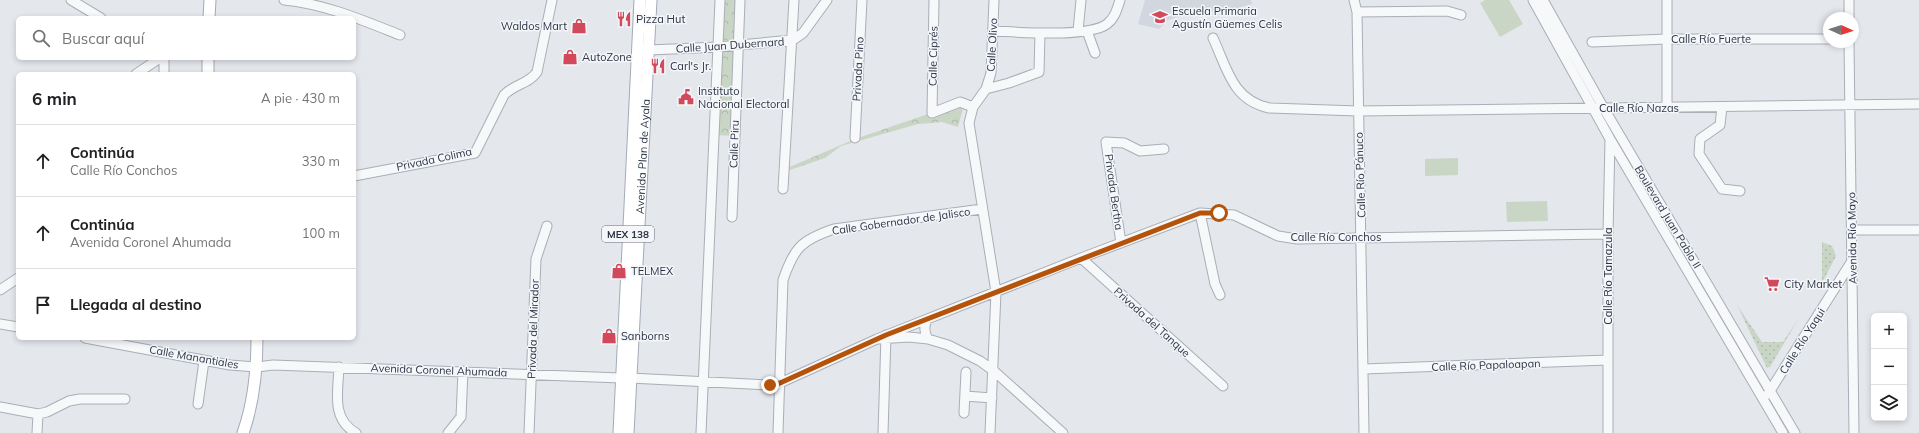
<!DOCTYPE html>
<html lang="es">
<head>
<meta charset="utf-8">
<style>
  body { margin:0; font-family:Mulish,sans-serif; background:#f6f6f6; color:#202124 }
  .controls { position:absolute; right:12px; bottom:12px; display:grid; overflow:hidden; border-radius:6px; box-shadow:0 2px 6px #0003 }
  .controls button { width:36px; height:36px; display:grid; place-items:center; padding:0; border:0; border-bottom:1px solid #e0e0e0; background:#fff; color:#202124; font:20px sans-serif }
  .compass { position:absolute; left:1823px; top:12px; width:36px; height:36px; border-radius:50%; background:#fff; box-shadow:0 2px 6px #0003; rotate:93deg }
  .stop { position:absolute; width:12px; height:12px; margin:-9px; border:3px solid #b45309; border-radius:50%; background:#fff }
  .stop.end { background:#b45309; border-color:#fff; box-shadow:0 1px 4px #0008 }
  .list { margin:0; padding:0; list-style:none }
  h2 { display:flex; justify-content:space-between; align-items:center; height:52px; margin:0; padding:0 16px; font-size:17px }
  h2 small { font-size:13px; font-weight:400; color:#757577 }
  .list li { display:grid; grid-template-columns:26px 1fr auto; gap:12px; align-items:center; box-sizing:border-box; height:72px; padding:0 16px; border-top:1px solid #e0e0e0 }
  .list b { display:block; font-size:15px; white-space:nowrap }
  .list p { margin:0; font-size:13px; white-space:nowrap; color:#757577 }
  .list em { font-size:13px; font-style:normal; color:#757577 }
  .icon { flex:none; width:22px; height:22px; fill:none; stroke:currentColor; stroke-width:2; stroke-linecap:round; stroke-linejoin:round }
  .map { position:relative; flex:none; width:1919px; height:433px; overflow:hidden }
  .search { position:absolute; background:#fff; box-shadow:0 2px 6px #0003; left:16px; top:16px; width:340px; height:44px; display:flex; align-items:center; gap:10px; box-sizing:border-box; padding:0 14px; border-radius:6px; color:#757577; font-size:15px }
  .panel { position:absolute; background:#fff; box-shadow:0 2px 6px #0003; left:16px; top:72px; width:340px; height:268px; border-radius:6px }
  .map>svg:first-child { display:block }
</style>
</head>
<body>
<div class="map">
<svg width="1919" height="433" viewBox="0 0 1919 433">
  <defs>
    <pattern id="grass-dots" width="8" height="8" patternUnits="userSpaceOnUse"><rect width="8" height="8" fill="#c9d6c5"/><path d="M2 2h.1M6 6h.1" fill="none" stroke="#adb8ab" stroke-width="1.8" stroke-linecap="round"/></pattern>
    <pattern id="park-crowns" width="20" height="18" patternUnits="userSpaceOnUse"><rect width="20" height="18" fill="#c9d6c5"/><path d="M2 6a3 3 0 1 1 6 0M12 15a3 3 0 1 1 6 0" fill="none" stroke="#adb8ab"/></pattern>
  </defs>
  <rect width="100%" height="100%" fill="#e4e7ec"/>
  <path fill="#d2d6de" d="M1145 0H1251L1252 4 1232 10 1192 13 1168 20 1159 29 1138 24Z"/>
  <path fill="url(#grass-dots)" d="M1822 242 1832 246 1836 256 1822 283Z
    M1737 305 1762 342H1783L1799 318 1770 367 1767 368Z"/>
  <path fill="url(#park-crowns)" d="M720 0H740L735 136 714 135Z
    M960 103 963 108 958 127 942 122 918 124 841 146 825 158 787 171 785 169 855 139Z"/>
  <path fill="#c9d6c5" d="M1485 0H1509L1523 24 1500 37 1480 3Z
    M1458 158V175L1425 176V159Z
    M1547 201 1548 221 1507 222 1506 202Z"/>
  <g fill="none" stroke-linecap="round" stroke-linejoin="round">
    <defs>
      <path id="minor" d="M71 0 101 18
        M284 0C325 4 362 20 400 35
        M934 0 932 113 960 102 973 107
        M1354 0 1357 12 1364 433
        M1533 0 1610 139 1783 433
        M1543 0 1603 107 1795 433
        M1849 0V18
        M1357 12 1447 11 1461 15
        M993 31C1018 32 1088 38 1107 24 1115 18 1117 9 1120 0
        M1078 31 1081 0
        M1087 31 1095 53
        M1213 38C1227 68 1232 100 1269 108L1358 111 1919 104
        M1592 42 1667 39H1829
        M1849 42 1854 433
        M642 49 649 50 718 47 793 40 803 33 827 0
        M164 58V74
        M136 74 160 58
        M986 89 1009 83 1039 72 1040 33
        M1722 107 1720 125 1700 139 1699 154 1722 189 1740 191
        M1667 108V0
        M855 138 862 0
        M354 176 475 153 504 95C514 84 529 84 537 72L552 0
        M783 189 794 0
        M1200 213 1215 284 1220 295
        M732 217 740 0
        M1852 230H1919
        M1121 243 1106 142 1124 143 1140 151 1164 149
        M1081 258 1223 386
        M0 290 18 278
        M927 319C924 327 924 332 928 339
        M0 324 18 327
        M85 338 230 365 257 367 273 365 621 378
        M877 339 1081 258 1200 213 1234 215 1278 236 1297 239 1608 234
        M339 367C338 392 331 419 356 433
        M1364 369 1608 360
        M630 378 770 385 780 383 877 339 909 337 928 339 948 345 980 361 994 371 1063 433
        M1768 394 1852 261
        M965 396 992 398
        M198 404 204 361
        M0 407 38 414 47 412 69 401 80 399H125
        M964 413 966 372
        M37 433 38 414
        M448 433 461 417 463 371
        M529 433 536 259 547 226
        M701 433 720 0
        M778 433 783 280C794 248 801 240 834 229L982 209
        M883 433 886 335
        M990 433 996 292 969 123 973 107 986 89 991 73 994 0
        M1608 433V234L1610 139"/>
      <g id="major">
        <path d="M209 18 210 0"/>
        <path d="M208 74V58"/>
        <path d="M243 433C254 402 257 370 257 338"/>
        <path d="M619 433 640 0"/>
        <path id="s1" d="M628 433 651 0"/>
      </g>
    </defs>
    <use href="#minor" stroke="#a9aeb7" stroke-width="11"/>
    <use href="#major" stroke="#a3abb8" stroke-width="13"/>
    <use href="#minor" stroke="#f7f8fa" stroke-width="9"/>
    <use href="#major" stroke="#fff" stroke-width="11"/>
  </g>
  <g fill="none" stroke-linecap="round" stroke-linejoin="round">
    <path stroke="#b45309" stroke-width="5" d="M770 385 780 383 886 335 1200 213H1219"/>
  </g>
  <defs>
    <symbol id="school-bare" viewBox="-9 -9 18 18"><path d="M0-5L7-2L0 1L-7-2ZM-4 1L0 2.5L4 1V4Q0 6-4 4Z" fill="#d1495b" stroke="#f4f6f9" stroke-width="2.5" paint-order="stroke"/></symbol>
    <symbol id="restaurant-bare" viewBox="-9 -9 18 18"><path d="M-5-6h1v4h1v-4h1v4h1v-4h1v5L-1.5 .5V6h-2V.5L-5-1ZM5-6V6H3V1.5H1.5Q1.5-4 5-6Z" fill="#d1495b" stroke="#f4f6f9" stroke-width="2.5" paint-order="stroke"/></symbol>
    <symbol id="shop-bare" viewBox="-9 -9 18 18"><path d="M-5-2.5h2.3a2.7 3.5 0 0 1 5.4 0H5L5.5 6h-11ZM-1.5-2.5h3a1.5 2.3 0 0 0-3 0Z" fill="#d1495b" stroke="#f4f6f9" stroke-width="2.5" paint-order="stroke"/></symbol>
    <symbol id="civic-bare" viewBox="-9 -9 18 18"><path d="M-.6-6.5H3V-4.5H.6V-3L4-1V1h2V6H-6V1h2V-1L-.6-3ZM-1.2 2.5V6h2.4V2.5Z" fill="#d1495b" stroke="#f4f6f9" stroke-width="2.5" paint-order="stroke"/></symbol>
    <symbol id="supermarket-bare" viewBox="-9 -9 18 18"><path d="M-6-5.5h2.5l.6 2H6L4.5 2H-2.5L-4.4-4H-6ZM-1.5 3.2a1.3 1.3 0 1 0 .1 0ZM3 3.2a1.3 1.3 0 1 0 .1 0Z" fill="#d1495b" stroke="#f4f6f9" stroke-width="2.5" paint-order="stroke"/></symbol>
  </defs>
  <g fill-rule="evenodd">
    <use href="#school-bare" x="1149" y="6" width="22" height="22"/>
    <use href="#restaurant-bare" x="613" y="8" width="22" height="22"/>
    <use href="#shop-bare" x="568" y="15" width="22" height="22"/>
    <use href="#shop-bare" x="559" y="46" width="22" height="22"/>
    <use href="#restaurant-bare" x="647" y="55" width="22" height="22"/>
    <use href="#civic-bare" x="675" y="86" width="22" height="22"/>
    <use href="#shop-bare" x="608" y="260" width="22" height="22"/>
    <use href="#supermarket-bare" x="1761" y="273" width="22" height="22"/>
    <use href="#shop-bare" x="598" y="325" width="22" height="22"/>
  </g>
  <g text-anchor="middle" stroke-width="3" stroke-linejoin="round" paint-order="stroke">
    <rect fill="#f4f6f9" stroke="#676e7b" stroke-width="1" x="602" y="226" width="52" height="16" rx="3"/>
    <g font-size="10" font-weight="bold" fill="#2b3445">
      <text x="628" y="238">MEX 138</text>
    </g>
    <g font-size="11" fill="#2b3445" stroke="#f4f6f9" text-anchor="start">
      <text x="1172" y="15">Escuela Primaria<tspan x="1172" dy="13">Agustín Güemes Celis</tspan></text>
      <text x="636" y="23">Pizza Hut</text>
      <text x="567" y="30" text-anchor="end">Waldos Mart</text>
      <text x="582" y="61">AutoZone</text>
      <text x="670" y="70">Carl's Jr.</text>
      <text x="698" y="95">Instituto<tspan x="698" dy="13">Nacional Electoral</tspan></text>
      <text x="631" y="275">TELMEX</text>
      <text x="1784" y="288">City Market</text>
      <text x="621" y="340">Sanborns</text>
    </g>
    <g font-size="11" fill="#2b3445" stroke="#f4f6f9">
      <text x="1711" y="43">Calle Río Fuerte</text>
      <text transform="translate(730 45) rotate(-4)" y="4">Calle Juan Dubernard</text>
      <text transform="translate(992 45) rotate(-87)" y="4">Calle Olivo</text>
      <text transform="translate(933 56) rotate(-89)" y="4">Calle Ciprés</text>
      <text transform="translate(858 69) rotate(-87)" y="4">Privada Pino</text>
      <text x="1639" y="112">Calle Río Nazas</text>
      <text transform="translate(734 144) rotate(-88)" y="4">Calle Piru</text>
      <text dy="4" stroke="none"><textPath href="#s1" startOffset="277">Avenida Plan de Ayala</textPath></text>
      <text transform="translate(434 159) rotate(-12)" y="4">Privada Colima</text>
      <text transform="translate(1360 175) rotate(-92)" y="4">Calle Río Pánuco</text>
      <text transform="translate(1114 192) rotate(82)" y="4">Privada Bertha</text>
      <text transform="translate(1668 217) rotate(59)" y="4">Boulevard Juan Pablo II</text>
      <text transform="translate(901 221) rotate(-8)" y="4">Calle Gobernador de Jalisco</text>
      <text x="1336" y="241">Calle Río Conchos</text>
      <text transform="translate(1852 238) rotate(-91)" y="4">Avenida Río Mayo</text>
      <text transform="translate(1608 276) rotate(-90)" y="4">Calle Río Tamazula</text>
      <text transform="translate(1152 322) rotate(42)" y="4">Privada del Tanque</text>
      <text transform="translate(533 329) rotate(-88)" y="4">Privada del Mirador</text>
      <text transform="translate(1802 341) rotate(-58)" y="4">Calle Río Yaqui</text>
      <text transform="translate(194 357) rotate(10)" y="4">Calle Manantiales</text>
      <text transform="translate(1486 365) rotate(-2)" y="4">Calle Río Papaloapan</text>
      <text transform="translate(439 370) rotate(2)" y="4">Avenida Coronel Ahumada</text>
    </g>
  </g>
</svg>
<div class="controls">
<button>+</button>
<button>−</button>
<button><svg class="icon" aria-label="layers" viewBox="0 0 24 24"><path d="M12 4l9 5-9 5-9-5zM3 14l9 5 9-5"/></svg></button>
</div>
<svg class="compass" viewBox="-18 -18 36 36"><path d="M0-13l5 13h-10z" fill="#e53935"/><path d="M0 13l5-13h-10z" fill="#757577"/></svg>
<div class="stop" style="left:1219px;top:213px"></div>
<div class="stop end" style="left:770px;top:385px"></div>
<div class="search"><svg class="icon" aria-label="search" viewBox="0 0 24 24"><circle cx="10" cy="10" r="6"/><path d="M15 15l6 6"/></svg>Buscar aquí</div>
<section class="panel">
<h2>6 min<small>A pie · 430 m</small></h2>
<ul class="list">
<li><svg class="icon" aria-label="ahead" viewBox="0 0 24 24"><path d="M12 20V5M6 11l6-6 6 6"/></svg><div><b>Continúa</b><p>Calle Río Conchos</p></div><em>330 m</em></li>
<li><svg class="icon" aria-label="ahead" viewBox="0 0 24 24"><path d="M12 20V5M6 11l6-6 6 6"/></svg><div><b>Continúa</b><p>Avenida Coronel Ahumada</p></div><em>100 m</em></li>
<li><svg class="icon" aria-label="arrive" viewBox="0 0 24 24"><path d="M6 21V4h12l-3 4 3 4H6"/></svg><div><b>Llegada al destino</b></div></li>
</ul>
</section>
</div>
</body>
</html>
